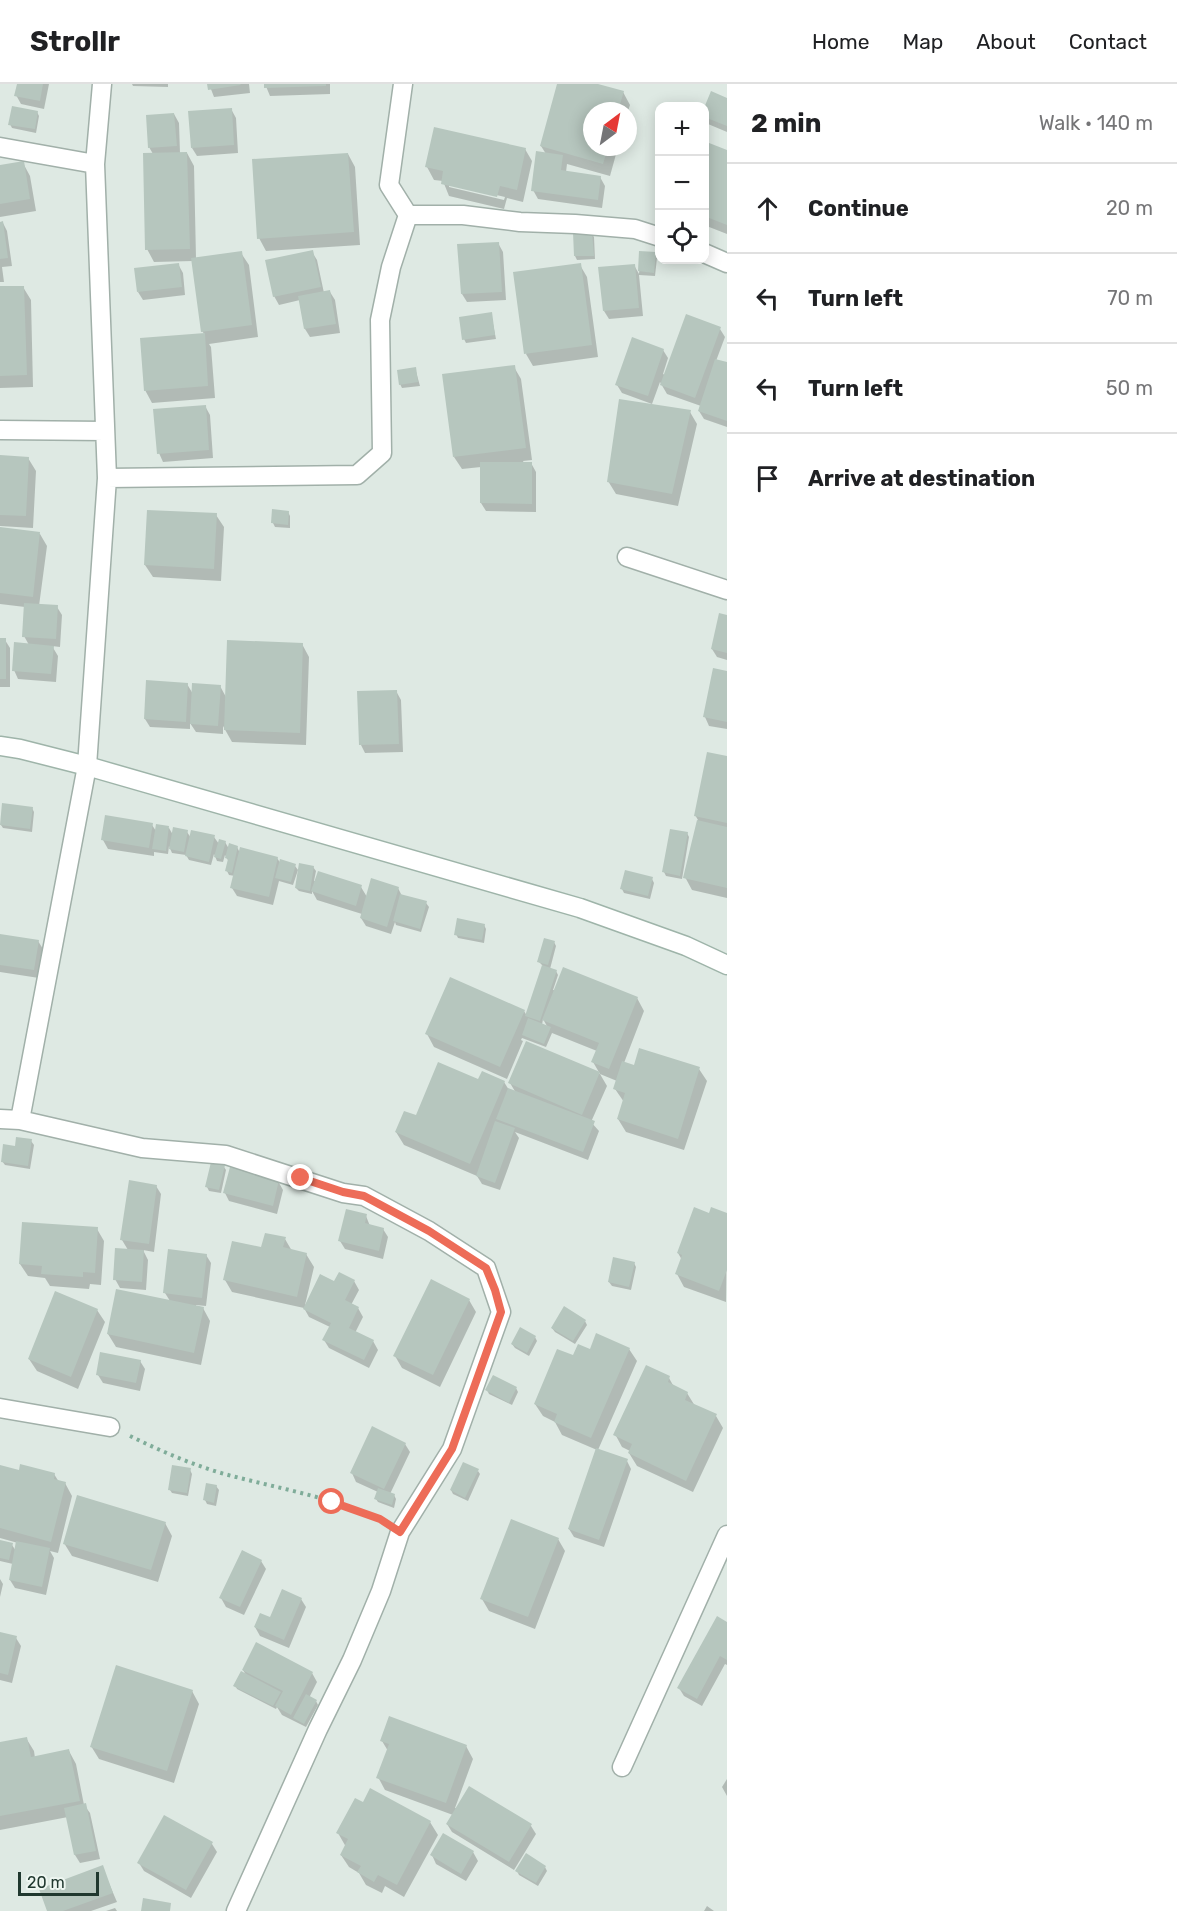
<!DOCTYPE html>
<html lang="en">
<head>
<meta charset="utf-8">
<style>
  body { margin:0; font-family:Rubik,sans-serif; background:#f6f6f6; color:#202124 }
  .controls { position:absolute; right:18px; top:18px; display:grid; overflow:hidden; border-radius:12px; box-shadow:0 3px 15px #0003 }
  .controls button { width:54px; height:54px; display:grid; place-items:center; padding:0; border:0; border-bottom:2px solid #e0e0e0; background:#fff; color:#202124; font:30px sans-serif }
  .compass { position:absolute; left:583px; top:18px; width:54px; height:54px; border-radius:50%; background:#fff; box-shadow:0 3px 15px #0003; rotate:32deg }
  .scale { position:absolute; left:18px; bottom:15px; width:81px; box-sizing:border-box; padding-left:6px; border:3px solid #20382f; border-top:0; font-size:16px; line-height:21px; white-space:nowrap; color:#20382f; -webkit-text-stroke:4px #eef6f1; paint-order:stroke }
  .stop { position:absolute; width:18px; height:18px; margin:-14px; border:4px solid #ed6c58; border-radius:50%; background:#fff }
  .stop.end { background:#ed6c58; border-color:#fff; box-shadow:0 2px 6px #0008 }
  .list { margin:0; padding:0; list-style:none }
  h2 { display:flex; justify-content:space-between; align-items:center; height:78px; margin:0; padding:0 24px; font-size:26px }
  h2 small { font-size:20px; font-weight:400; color:#757577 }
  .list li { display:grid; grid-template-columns:39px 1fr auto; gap:18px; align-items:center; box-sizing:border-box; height:90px; padding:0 24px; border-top:2px solid #e0e0e0 }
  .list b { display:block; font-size:22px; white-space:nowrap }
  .list em { font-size:20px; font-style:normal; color:#757577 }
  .icon { flex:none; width:33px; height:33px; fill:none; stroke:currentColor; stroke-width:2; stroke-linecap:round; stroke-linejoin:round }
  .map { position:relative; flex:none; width:727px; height:1827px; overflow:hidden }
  header { display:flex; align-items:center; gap:36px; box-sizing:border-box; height:84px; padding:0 30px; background:#fff; border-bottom:2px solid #e0e0e0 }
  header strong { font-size:28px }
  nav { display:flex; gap:33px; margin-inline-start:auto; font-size:21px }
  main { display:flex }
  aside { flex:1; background:#fff }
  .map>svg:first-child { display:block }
</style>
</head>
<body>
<header>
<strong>Strollr</strong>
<nav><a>Home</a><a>Map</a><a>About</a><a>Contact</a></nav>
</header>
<main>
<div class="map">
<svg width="727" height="1827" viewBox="0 0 727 1827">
  <rect width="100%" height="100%" fill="#dee9e3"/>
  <path fill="#0003" fill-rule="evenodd" d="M18 0H49L44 25 21 20 16 11Z
    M132 0H168V3L133 2Z
    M209 0H249L250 9 214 13Z
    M265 0H330V10L270 12Z
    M558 0H593L623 8 630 21 628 27H592V63H618L610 92 567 80 566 88 600 93 605 102 602 124 538 115 533 106 546 70 541 62Z
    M727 15V48L708 40 704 34V28Z
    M231 25 236 34 238 69 197 72 192 64Z
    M37 28 39 32 36 49 12 44 10 40Z
    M174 30 179 39 180 69H187L194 82 196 174 241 169 249 181 258 253 209 260 211 263 215 314 152 319 145 306 205 251 202 247 193 177 154 178 147 165 153 70 149 63Z
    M704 62 727 68V150L704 141Z
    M525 65 532 77 523 118 507 114 504 125 449 112 443 97 434 96 427 83ZM449 100 505 113 504 116 449 103Z
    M348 70 355 83 360 161 266 167 259 154Z
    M23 79 30 92 36 127 0 133V83Z
    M0 139H3L7 147 12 182 2 183 4 198H0Z
    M592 150 594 153 595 175 577 176 575 172Z
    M498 159 503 168 506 216 467 218 462 210Z
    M312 168 317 176 324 209 330 208 335 216 340 249 310 253 305 245 300 216 279 221 274 212Z
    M641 168 655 170 657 174 655 192 639 191 643 232 609 235 604 227 634 181 639 190Z
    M178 180 183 189 185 211 143 216 138 208Z
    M580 181 587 193 598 273 533 282 526 270Z
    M23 203 31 216 33 303 0 304V204Z
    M491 230 496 255 466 259 464 255Z
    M720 245 725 253 716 277 727 280V343L704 335 699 327 701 322 667 310 660 298 652 320 622 309 617 301 663 266 668 274 663 290 665 291Z
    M514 283 521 295 532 376 523 377 524 379H531L536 388V428L486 427 481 419V383L462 385 454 373Z
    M415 284 420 302 402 304 400 300Z
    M205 322 210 331 213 374 163 378 159 369Z
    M690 328 697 340 678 422 616 410 608 397Z
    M0 373 28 374 36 387 33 444 0 442Z
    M288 428 290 432V444L275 443 273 439Z
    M216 431 224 443 221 497 153 493 145 481Z
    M0 445 40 450 47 462 39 522 57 523 62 531 60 563 52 562 58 572 56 598 18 595 14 586 29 561 24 552 25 523 0 520Z
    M727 532V576L717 573 712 565Z
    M0 556H5L10 564V603H0Z
    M302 560 309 573 306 661 232 658 223 642V650L196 648 190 639V645L150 643 145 635 187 600 193 610 220 602 226 613Z
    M727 588V645L709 642 705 633Z
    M396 607 401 616 403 668 365 669 361 661Z
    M727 674V814L692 806 685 793 698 736 695 731Z
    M32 724 34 728 32 748 3 744 1 741Z
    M152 741 156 747 169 744 173 751 187 748 191 754 214 753 219 760 225 758 229 765 237 763 240 769 277 774 281 780 295 782 298 786 293 801 279 797 273 821 237 812 232 804 235 792 229 791 227 787 229 778 225 771 223 778 217 777 214 770 211 781 189 776 186 771 172 769 169 762 168 770 154 768V772L108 765 103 756Z
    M687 749 689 753 682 795 666 792 664 788Z
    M313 783 316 787 314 797 361 803 367 813 398 804 402 812 426 819 429 823 421 848 396 841 395 838 391 850 366 842 361 834 362 830 317 816 312 807V810L299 807 296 804Z
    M652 795 654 799 650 815 624 809 622 805Z
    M484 841 486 845 484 859 458 854 456 850Z
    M0 851 38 857 43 865 39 894 0 888Z
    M554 858 556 862 550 885 556 887 558 891 553 906 637 914 644 927 624 979 635 982 699 985 707 997 684 1066 626 1048 618 1035 624 1018 615 1005 617 997 600 990 607 1002 591 1038 599 1047 588 1076 515 1048 519 1054 500 1106 482 1100 477 1092 404 1061 396 1048 417 1033 479 997 504 998 509 1006 516 1009 510 999 527 959 600 990 593 978 597 967 552 949 546 963 522 954 521 956 523 957 507 995 434 963 427 950 524 927 527 932 543 882 539 878ZM543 935 548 944 542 941Z
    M31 1057 34 1061 30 1085 5 1081 2 1077 16 1064Z
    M224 1083 226 1086 221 1109 209 1107 207 1103Z
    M278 1097 283 1106 277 1130 229 1117 225 1109Z
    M156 1102 161 1110 154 1168 143 1166 148 1176 146 1206 120 1204 115 1195 128 1166 122 1156Z
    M710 1131H727L726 1218 684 1203 677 1190 682 1176 678 1169Z
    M366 1132 370 1142 383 1145 388 1153 383 1175 345 1165 340 1157Z
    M97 1145 104 1157 101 1201 90 1200 89 1205 50 1202 45 1194 28 1192 20 1180Z
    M285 1155 292 1167 306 1170 314 1183 305 1221 335 1199 354 1197 359 1206 351 1221 358 1224 363 1233 355 1249 373 1257 378 1266 369 1284 329 1264 324 1256 330 1243 309 1233 304 1224 232 1208 225 1196 263 1165Z
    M206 1171 211 1179 206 1222 196 1221V1223L203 1224 210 1237 201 1281 116 1263 108 1250 170 1217 165 1209Z
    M634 1179 636 1183 631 1206 612 1202 609 1198Z
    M469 1216 476 1228 440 1303 402 1284 395 1272Z
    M97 1226 105 1238 78 1305 37 1287 29 1275Z
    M585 1237 587 1241 575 1260 555 1248 552 1244Z
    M535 1253 537 1257 529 1272 515 1264 512 1260Z
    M629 1265 637 1277 598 1366 627 1377 631 1385 604 1463 574 1453 569 1445 597 1366 562 1351 555 1338 543 1332 535 1320 590 1267Z
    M140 1277 145 1285 140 1307 103 1299 98 1291Z
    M669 1294 674 1303 687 1309 695 1322 716 1332 723 1344 693 1408 637 1382 629 1369 630 1367 622 1363 615 1350Z
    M516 1304 518 1308 512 1321 489 1310 487 1306Z
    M405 1360 410 1368 390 1410 394 1411 396 1415 394 1424 378 1418 376 1415 378 1408 356 1398 352 1389Z
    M0 1383 20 1388 54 1390 59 1398 65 1399 72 1412 58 1469 50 1467 54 1474 46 1511 15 1504 10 1496 13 1480 0 1477V1463L12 1461 16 1467 18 1459 0 1454Z
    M190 1386 192 1390 188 1412 172 1409 170 1406Z
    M478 1387 480 1390 468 1417 453 1410 451 1406Z
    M216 1402 219 1406 216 1422 207 1420 205 1416Z
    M165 1439 172 1452 158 1498 72 1472 64 1459Z
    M558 1455 565 1467 535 1545 489 1527 482 1515Z
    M261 1477 266 1485 244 1531 226 1523 221 1514Z
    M0 1495 3 1500 0 1513Z
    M301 1515 306 1523 289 1564 260 1552 255 1543Z
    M727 1539V1581L725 1580 702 1622 684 1612 679 1604Z
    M0 1550 16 1554 21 1562 12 1599 0 1596Z
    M243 1586 312 1589 317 1598 309 1614 316 1617 318 1621 306 1643 282 1631 277 1623 276 1625 237 1605 235 1601 246 1591Z
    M192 1607 199 1620 174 1699 99 1675 91 1662Z
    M26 1654 34 1667 35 1674 69 1667 76 1680 84 1721 90 1729 100 1775 80 1779 75 1771 68 1733 0 1746V1660Z
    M382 1657 466 1662 473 1675 455 1724 531 1742 536 1750 514 1786 452 1748 447 1740 453 1731 385 1706 378 1693 388 1667Z
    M727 1695V1712L722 1703Z
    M165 1733 212 1760 217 1768 191 1814 144 1787 139 1779Z
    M430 1738 438 1751 404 1813 385 1802 382 1809 366 1801 359 1789 349 1783 341 1771 346 1763 338 1749Z
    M473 1768 478 1777 466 1797 436 1780 432 1771Z
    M102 1783 117 1818 91 1827H48Z
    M545 1783 547 1787 538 1802 519 1791 517 1787Z
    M707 1822 714 1827H704Z
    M115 1824 117 1827H106Z"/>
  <path fill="#b6c6be" d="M17 0H43L40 17 14 12Z
    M207 0H240L241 1 208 6Z
    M264 0H326V2L264 4Z
    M557 0H598L624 7 618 27H592V63H608L603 80 540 62Z
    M711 7 727 14V42L704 33V24Z
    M12 22 38 27 35 45 8 41Z
    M232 24 234 61 191 64 188 27Z
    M174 29 177 62 148 64 146 31Z
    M434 43 526 64 517 106 500 102 497 113 441 100 443 87 425 83Z
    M704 57 727 66V141L704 132Z
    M536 67 563 71 561 86 601 92 598 116 531 107Z
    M187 68 190 165 145 166 143 69Z
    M348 69 354 148 257 155 252 75Z
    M24 77 30 115 0 120V81Z
    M3 137 8 174 0 175V138Z
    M573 148H592L594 172H574Z
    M499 158 502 208 461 210 457 160Z
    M313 166 321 203 273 213 265 176Z
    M242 167 252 241 201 248 191 174Z
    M639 167 656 168 654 189 638 187Z
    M179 179 182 203 137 208 134 184Z
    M581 179 592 261 524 270 513 188Z
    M635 180 639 224 603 227 598 183Z
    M0 202H24L27 291 0 292Z
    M330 206 336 240 304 245 298 212Z
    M492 228 495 251 462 256 459 233Z
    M686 230 721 243 695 314 660 301Z
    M205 249 208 302 144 307 140 254Z
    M632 253 664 265 648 312 615 301Z
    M715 275 727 278V337L698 327Z
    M515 281 526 364 453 373 442 290Z
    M416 283 418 298 399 301 397 286Z
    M619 315 691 326 672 410 607 398Z
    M206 321 209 366 157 370 153 325Z
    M0 371 29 373 26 432 0 431Z
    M480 378H532V420L480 419Z
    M272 425 289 427 288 441 271 439Z
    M147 426 217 429 214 485 144 481Z
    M0 443 40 448 33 513 0 509Z
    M24 519 58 521 56 555 22 553Z
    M719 529 727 531V569L711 565Z
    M0 554H6V595H0Z
    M227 556 303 559 300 649 224 646Z
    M14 558 54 562 51 590 12 587Z
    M713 584 727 587V638L703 633Z
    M146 596 188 599 186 638 144 635Z
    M192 599 221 601 218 642 190 640Z
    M397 606 399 660 359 661 357 607Z
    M707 668 727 672V739L694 732Z
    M2 719 33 723 30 745 0 741Z
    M105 731 153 739 149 764 101 756Z
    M697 736 727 743V804L683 794Z
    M156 740 169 742 166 767 152 765Z
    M173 743 188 746 184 768 169 765Z
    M670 745 688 748 680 792 662 788Z
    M191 746 215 751 209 778 185 772Z
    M219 755 226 757 221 775 214 773Z
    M229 759 238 762 232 789 225 787 228 775 225 774Z
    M240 763 278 773 269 813 230 804Z
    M280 775 296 780 291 798 275 794Z
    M299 779 314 782 310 807 295 804Z
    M625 786 653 793 648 812 620 805Z
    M318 787 362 801 356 822 311 807Z
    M371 794 399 803 387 843 360 834Z
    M400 810 427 817 420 845 393 837Z
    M457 834 485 840 482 856 454 851Z
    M0 850 39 856 34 886 0 881Z
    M544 854 555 857 548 881 537 878Z
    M542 881 557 886 540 937 525 932Z
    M563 883 638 913 609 985 591 978 599 959 542 936Z
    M450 893 525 926 500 983 425 950Z
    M528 934 551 943 544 960 522 951Z
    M526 957 600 988 582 1031 508 999Z
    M639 964 700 983 678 1055 617 1035 625 1009 613 1005 622 977 634 981Z
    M438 978 478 995 482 987 505 997 470 1080 395 1048 404 1027 416 1031Z
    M508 1004 595 1037 583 1068 496 1035Z
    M495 1037 515 1044 495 1099 476 1092Z
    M16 1053 32 1055 28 1082 1 1078 3 1060 15 1062Z
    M211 1078 225 1081 219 1106 205 1103Z
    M230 1083 279 1096 273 1122 223 1109Z
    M129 1096 157 1101 149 1160 120 1156Z
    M694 1123 709 1129 711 1123 727 1129V1186L719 1207 675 1190 682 1171 677 1169Z
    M346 1125 367 1130 365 1139 384 1144 379 1167 338 1157Z
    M22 1138 98 1143 95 1189 83 1188V1193L41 1190 42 1182 19 1180Z
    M265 1149 286 1153 283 1163 307 1169 297 1213 223 1196 232 1157 261 1163Z
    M115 1164 144 1166 142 1198 113 1196Z
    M168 1165 207 1170 202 1214 163 1209Z
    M613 1173 635 1178 629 1203 608 1198Z
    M339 1188 355 1196 345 1216 359 1223 349 1244 374 1256 364 1276 322 1256 331 1239 303 1225 320 1190 334 1197Z
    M431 1195 470 1215 433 1291 393 1272Z
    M116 1205 204 1223 194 1269 107 1250Z
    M55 1207 98 1225 71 1293 28 1275Z
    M564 1222 586 1236 573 1257 551 1244Z
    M520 1243 536 1252 527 1269 511 1260Z
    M596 1249 630 1264 591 1354 554 1338 557 1330 534 1320 557 1265 573 1271 578 1260 590 1265Z
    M100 1268 141 1276 136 1299 96 1291Z
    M646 1281 670 1292 668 1298 688 1308 685 1316 717 1330 686 1397 628 1369 632 1360 613 1351Z
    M493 1291 517 1303 509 1319 485 1306Z
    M372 1342 406 1359 384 1405 350 1389Z
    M596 1364 628 1375 599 1456 568 1445Z
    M463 1378 479 1385 465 1414 450 1406Z
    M20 1380 55 1389 54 1395 66 1398 51 1458 0 1444V1381L19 1386Z
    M172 1381 191 1384 187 1409 168 1406Z
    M206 1399 217 1401 214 1419 203 1416Z
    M378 1404 395 1410 392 1421 374 1415Z
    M77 1411 166 1438 151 1486 63 1460Z
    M511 1435 559 1454 528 1533 480 1515Z
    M0 1456 13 1459 9 1476 0 1474Z
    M16 1457 50 1464 42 1503 9 1496Z
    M242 1466 262 1476 240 1523 219 1514Z
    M282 1505 302 1514 284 1556 254 1543 260 1529 270 1533Z
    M717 1532 727 1538V1576L720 1572 697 1615 677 1604Z
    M0 1548 17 1552 8 1591 0 1589Z
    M256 1558 313 1588 291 1631 275 1622 283 1607 242 1586Z
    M116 1581 193 1606 167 1687 90 1663Z
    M241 1587 281 1608 273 1622 233 1602Z
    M306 1610 317 1616 304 1640 293 1634Z
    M389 1632 467 1661 446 1719 376 1694 389 1660 380 1657Z
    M27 1653 31 1673 69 1665 80 1717 0 1732V1658Z
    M469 1702 532 1740 509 1778 446 1740Z
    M370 1704 431 1737 397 1801 378 1791 374 1798 357 1788 361 1782 340 1771 348 1755 336 1749 355 1714 363 1718Z
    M86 1719 96 1767 74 1771 64 1724Z
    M164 1731 213 1758 186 1806 137 1779Z
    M443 1749 474 1767 461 1790 430 1771Z
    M526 1769 546 1782 536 1799 515 1787Z
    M103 1781 113 1809 63 1827H47L39 1805Z
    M143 1814 171 1819 170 1827H141Z"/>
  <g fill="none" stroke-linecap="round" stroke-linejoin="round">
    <defs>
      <path id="street" d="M0 63 95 80
        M408 131H463L520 138 575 140 635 145 660 153
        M704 169 727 179
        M0 346 105 347
        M107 394 357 391 382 369 380 236 391 183 408 131 389 101 403 0
        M627 473 727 506
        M0 1035 20 1036 142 1064 226 1071 343 1109 364 1112 429 1147 486 1184 501 1228 452 1365 400 1448 381 1507 352 1576 318 1645 236 1827
        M20 1036 87 682 107 394 95 80 102 0
        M0 1324 110 1343
        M622 1683 727 1451"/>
      <path id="secondary" d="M0 662 20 665 87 682 580 824 686 862 727 881"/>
    </defs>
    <use href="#street" stroke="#a1b0a9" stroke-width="21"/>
    <use href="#secondary" stroke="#9eb4a9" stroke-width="21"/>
    <path stroke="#7fac99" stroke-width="4" stroke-dasharray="3 4.5" stroke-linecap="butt" d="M130 1352C163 1368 197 1383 232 1392 282 1405 334 1414 381 1436"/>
    <use href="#street" stroke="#fff" stroke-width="18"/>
    <use href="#secondary" stroke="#fff" stroke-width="18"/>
  </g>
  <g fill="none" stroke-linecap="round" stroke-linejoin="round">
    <path stroke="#ed6c58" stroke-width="8" d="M301 1094 343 1108 364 1112 429 1147 486 1184 495 1206 501 1228 452 1365 400 1448 380 1435 332 1418"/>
  </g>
</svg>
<div class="controls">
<button>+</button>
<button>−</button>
<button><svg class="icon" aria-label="locate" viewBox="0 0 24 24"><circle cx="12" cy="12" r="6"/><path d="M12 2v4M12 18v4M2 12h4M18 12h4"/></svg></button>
</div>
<svg class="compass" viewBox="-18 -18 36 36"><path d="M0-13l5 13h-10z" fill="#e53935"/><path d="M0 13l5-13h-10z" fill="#757577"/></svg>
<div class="scale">20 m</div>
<div class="stop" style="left:332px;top:1418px"></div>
<div class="stop end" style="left:301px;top:1094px"></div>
</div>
<aside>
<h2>2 min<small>Walk · 140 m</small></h2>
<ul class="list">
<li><svg class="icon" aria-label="ahead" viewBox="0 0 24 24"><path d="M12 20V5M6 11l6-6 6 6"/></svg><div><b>Continue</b></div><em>20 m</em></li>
<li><svg class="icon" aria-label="left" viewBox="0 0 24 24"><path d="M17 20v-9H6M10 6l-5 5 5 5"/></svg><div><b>Turn left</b></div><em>70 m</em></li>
<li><svg class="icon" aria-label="left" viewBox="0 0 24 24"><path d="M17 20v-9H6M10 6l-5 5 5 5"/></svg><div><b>Turn left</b></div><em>50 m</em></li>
<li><svg class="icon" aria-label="arrive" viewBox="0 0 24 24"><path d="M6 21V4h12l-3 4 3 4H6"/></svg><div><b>Arrive at destination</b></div></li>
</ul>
</aside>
</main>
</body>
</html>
